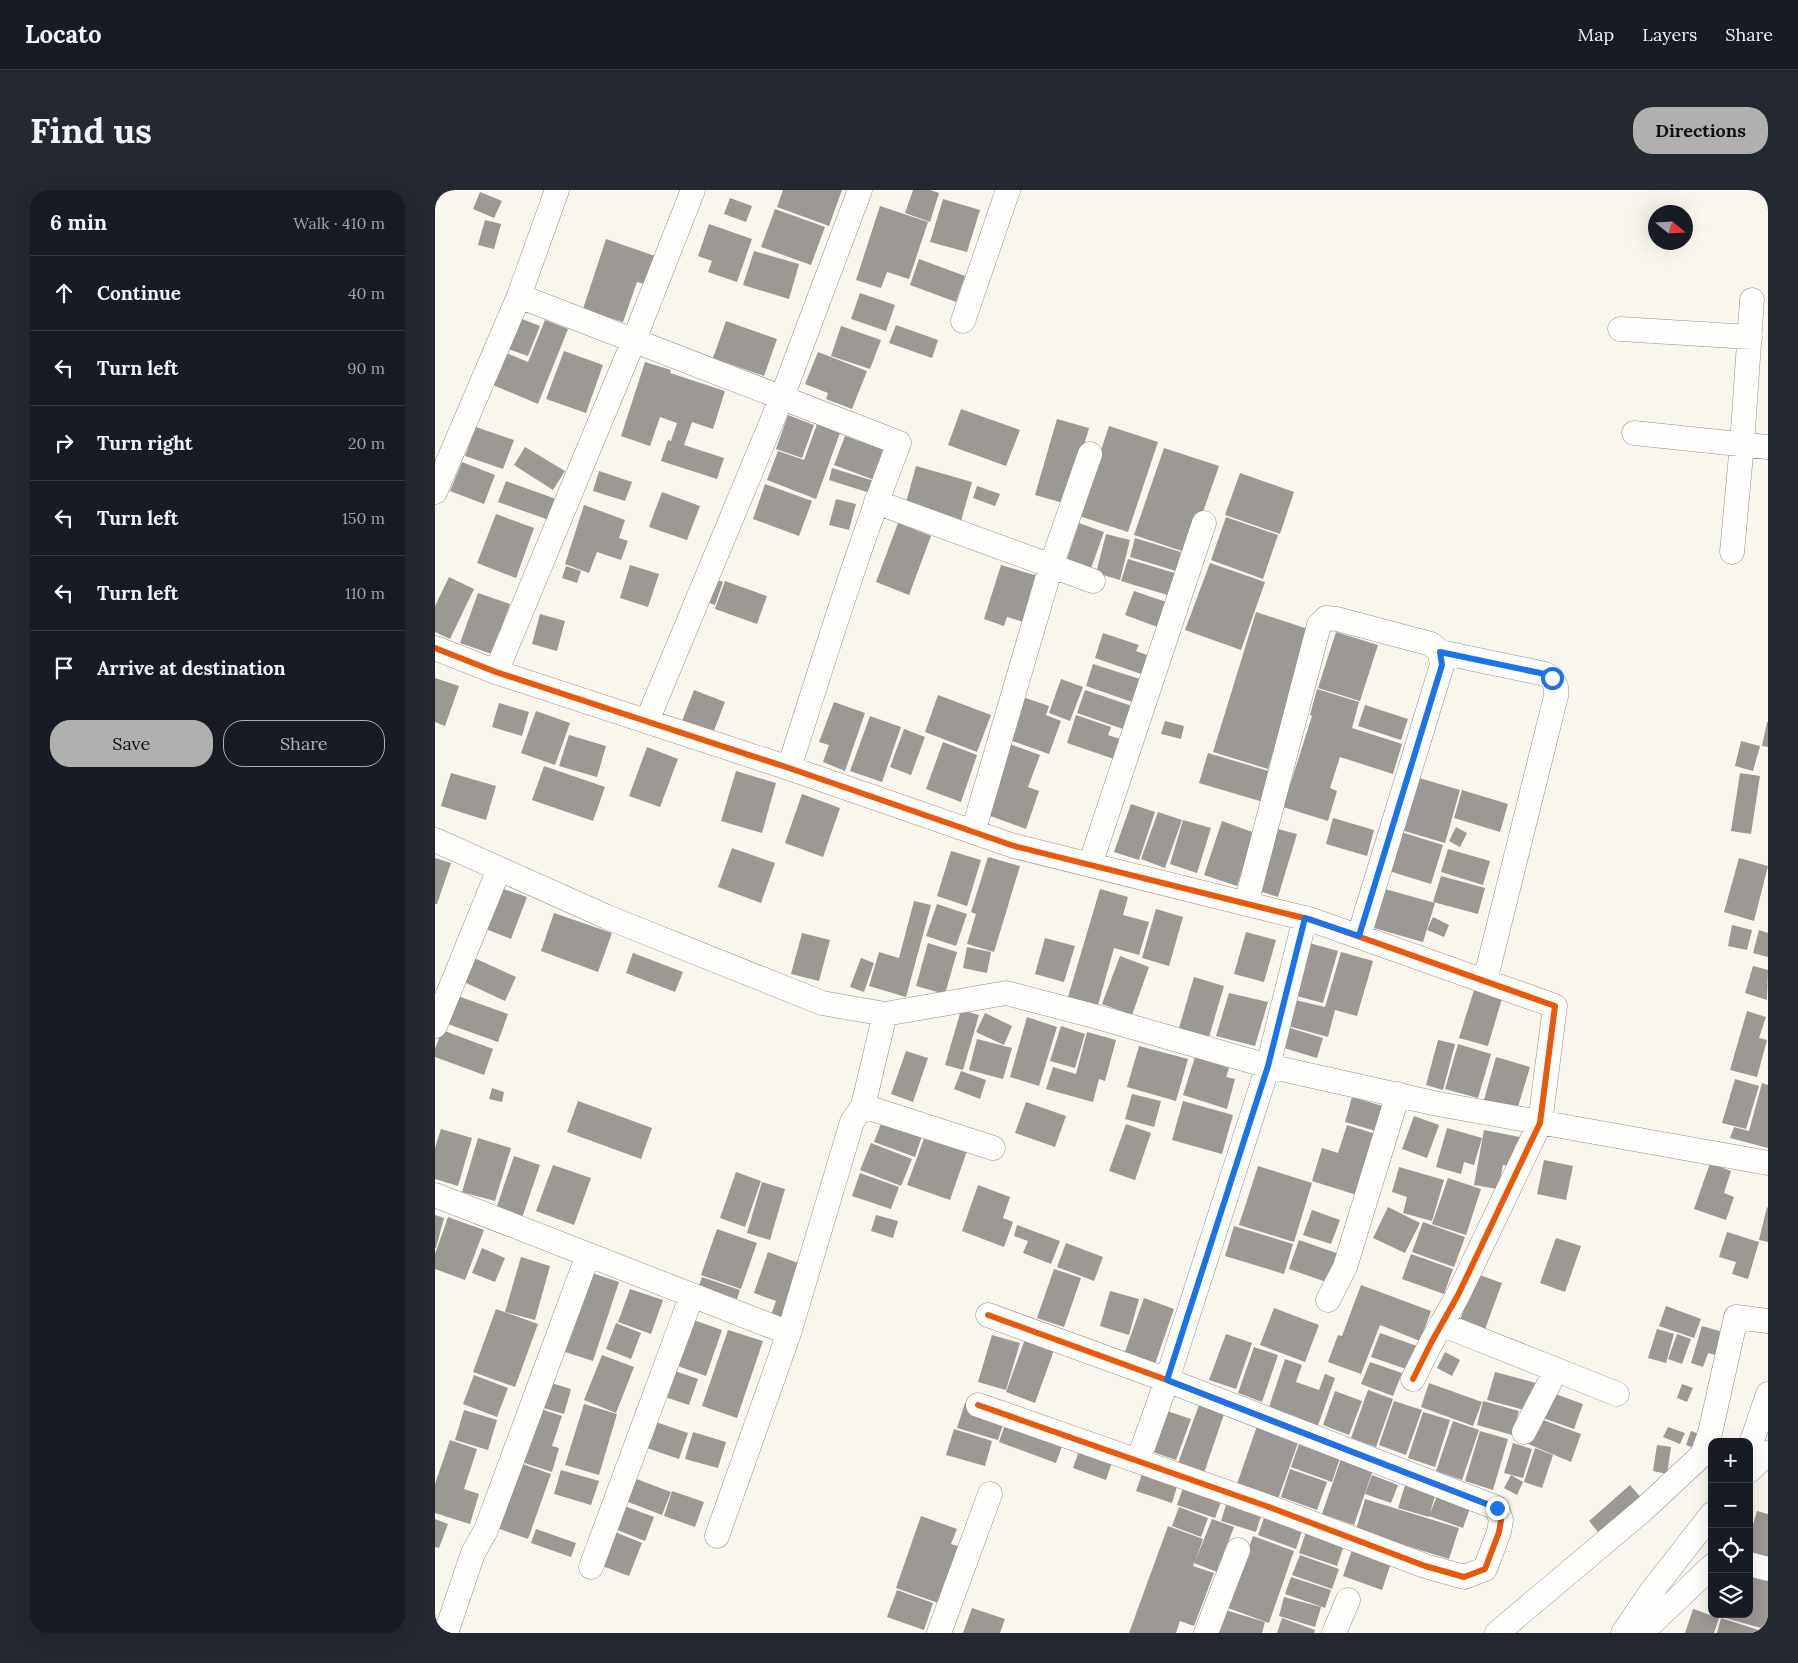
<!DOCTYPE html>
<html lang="en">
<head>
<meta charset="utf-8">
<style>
  body { margin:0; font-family:Lora,serif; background:#242831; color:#f1f3f6 }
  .controls { position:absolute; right:15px; bottom:15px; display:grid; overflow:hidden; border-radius:10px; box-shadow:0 5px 20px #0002 }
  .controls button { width:45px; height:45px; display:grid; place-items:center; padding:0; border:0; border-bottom:1px solid #363941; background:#171b24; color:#f1f3f6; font:25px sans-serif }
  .compass { position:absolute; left:1213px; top:15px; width:45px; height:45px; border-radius:50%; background:#171b24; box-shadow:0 5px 20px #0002; rotate:108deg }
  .stop { position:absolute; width:15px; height:15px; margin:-11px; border:4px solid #1a73e8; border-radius:50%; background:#fff }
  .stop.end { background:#1a73e8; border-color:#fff; box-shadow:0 1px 5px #0008 }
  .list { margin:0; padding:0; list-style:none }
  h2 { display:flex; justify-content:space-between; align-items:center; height:65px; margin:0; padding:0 20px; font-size:21px }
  h2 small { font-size:16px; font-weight:400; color:#9ea1a6 }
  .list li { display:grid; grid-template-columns:32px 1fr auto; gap:15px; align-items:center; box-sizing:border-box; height:75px; padding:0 20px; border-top:1px solid #363941 }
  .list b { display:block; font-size:19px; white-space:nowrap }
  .list em { font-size:16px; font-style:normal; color:#9ea1a6 }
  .actions { display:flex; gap:10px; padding:15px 20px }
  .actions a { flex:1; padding:11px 0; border:1px solid #afb0af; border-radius:20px; text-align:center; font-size:18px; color:#afb0af }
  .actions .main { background:#afb0af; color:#111 }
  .icon { flex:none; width:28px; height:28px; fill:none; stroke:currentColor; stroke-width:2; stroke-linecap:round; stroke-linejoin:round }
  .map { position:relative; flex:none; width:1333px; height:1443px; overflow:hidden; border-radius:20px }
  header { display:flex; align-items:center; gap:30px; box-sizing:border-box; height:70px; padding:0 25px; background:#171b24; border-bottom:1px solid #363941 }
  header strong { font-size:24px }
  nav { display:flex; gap:28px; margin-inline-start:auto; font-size:18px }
  .intro { display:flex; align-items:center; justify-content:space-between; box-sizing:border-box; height:120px; padding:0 30px }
  h1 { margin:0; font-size:35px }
  .button { padding:12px 22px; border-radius:20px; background:#afb0af; color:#111; font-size:18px; font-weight:700 }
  main { display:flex; gap:30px; padding:0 30px }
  aside { flex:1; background:#171b24; border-radius:20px; box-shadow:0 5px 20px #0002 }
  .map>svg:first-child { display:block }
</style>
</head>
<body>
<header>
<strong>Locato</strong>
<nav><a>Map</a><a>Layers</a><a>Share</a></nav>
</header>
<div class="intro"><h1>Find us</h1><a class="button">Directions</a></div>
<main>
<aside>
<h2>6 min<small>Walk · 410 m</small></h2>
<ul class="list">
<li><svg class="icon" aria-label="ahead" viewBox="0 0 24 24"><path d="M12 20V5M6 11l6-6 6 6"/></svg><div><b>Continue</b></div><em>40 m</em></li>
<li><svg class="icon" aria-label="left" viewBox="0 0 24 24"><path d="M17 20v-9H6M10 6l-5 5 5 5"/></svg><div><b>Turn left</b></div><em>90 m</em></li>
<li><svg class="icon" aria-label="right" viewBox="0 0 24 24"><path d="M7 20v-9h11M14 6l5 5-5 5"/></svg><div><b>Turn right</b></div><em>20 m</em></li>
<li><svg class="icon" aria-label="left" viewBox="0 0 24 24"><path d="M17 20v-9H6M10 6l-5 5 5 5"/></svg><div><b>Turn left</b></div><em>150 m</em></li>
<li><svg class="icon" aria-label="left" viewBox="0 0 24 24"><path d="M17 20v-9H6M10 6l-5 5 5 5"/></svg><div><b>Turn left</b></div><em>110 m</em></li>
<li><svg class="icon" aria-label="arrive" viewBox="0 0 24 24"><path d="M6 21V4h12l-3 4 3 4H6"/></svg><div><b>Arrive at destination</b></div></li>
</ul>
<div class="actions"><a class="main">Save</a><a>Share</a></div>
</aside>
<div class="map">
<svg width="1333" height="1443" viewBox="0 0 1333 1443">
  <rect width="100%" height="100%" fill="#f9f6ed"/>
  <path fill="#9c9894" d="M348 0H407L394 36 342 17Z
    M478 0H495L504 3 495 32 470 23Z
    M45 2 67 11 59 28 38 19Z
    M295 8 317 16 311 32 289 24Z
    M508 9 545 20 532 62 495 52Z
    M445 16 493 32 474 89 452 82 446 98 421 90Z
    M340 19 390 37 376 75 326 57Z
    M50 30 66 34 59 59 43 55Z
    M274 34 317 49 302 92 273 82 277 71 263 66Z
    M171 49 220 66 210 94 202 92 188 132 148 119Z
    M319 61 364 74 354 109 308 95Z
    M484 69 530 86 521 112 475 95Z
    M425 103 460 115 451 141 416 129Z
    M82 127 105 136 93 166 70 158Z
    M110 130 133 139 103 214 58 195 71 163 93 172Z
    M291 131 342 149 329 186 278 168Z
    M461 135 503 150 497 168 454 153Z
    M406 136 446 150 435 179 396 166Z
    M129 161 168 175 151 223 111 209Z
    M383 162 432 181 417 219 391 209 393 203 370 194Z
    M210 172 236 180 235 183 290 201 278 239 257 232 249 255 289 268 282 289 226 271 233 250 236 251 242 233 225 227 215 256 186 246Z
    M526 219 585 240 571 276 513 255Z
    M353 225 379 235 367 268 341 259Z
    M622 229 654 238 632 314 600 305Z
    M382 234 405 243 381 309 332 290 343 261 369 270Z
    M674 236 723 252 693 342 644 326Z
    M41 237 79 250 68 279 30 266Z
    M410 246 452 261 442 291 399 275Z
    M90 257 130 281 118 300 79 275Z
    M729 258 784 276 760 345 747 361 699 345Z
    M27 272 60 285 49 314 15 301Z
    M481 276 537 292 526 331 470 316Z
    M397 278 439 291 435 303 394 290Z
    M164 281 197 292 190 311 158 301Z
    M805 283 859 302 845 344 790 325Z
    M71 291 121 309 114 330 63 312Z
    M330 294 377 311 364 346 318 329Z
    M542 296 565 304 560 316 538 308Z
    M227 302 265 316 252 350 214 337Z
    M401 309 421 314 414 340 394 335Z
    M149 315 190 330 184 348 193 351 186 370 162 362 154 383 130 374Z
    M61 324 99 338 81 388 42 373Z
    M791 327 843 345 828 389 776 370Z
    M463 333 496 346 474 405 441 392Z
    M644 333 669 342 655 381 631 372Z
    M671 344 695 350 685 390 661 383Z
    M700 348 746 362 741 381 695 367Z
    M693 369 746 385 739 407 686 391Z
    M775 373 830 392 806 460 750 440Z
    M195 375 224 384 213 417 185 408Z
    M566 375 603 386 589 432 572 427 569 436 549 429Z
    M131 376 146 381 142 393 127 388Z
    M14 387 39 399 15 449 0 442V416Z
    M277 388 288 392 280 415 269 411Z
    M290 391 332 406 322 434 280 419Z
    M699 401 737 414 728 439 690 425Z
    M43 403 75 414 57 464 25 453Z
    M821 422 876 440 833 579 778 562Z
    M105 424 130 431 122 461 97 454Z
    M901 442 943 455 925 511 883 498Z
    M668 443 704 455 701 461 718 467 712 486 660 468Z
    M658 474 708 490 700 513 651 496Z
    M0 488 24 496 10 536 0 532Z
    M626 489 648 497 635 531 614 523Z
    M882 499 924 512 917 538 967 554 958 584 905 567 895 598 902 601 893 631 848 617 877 526 875 525Z
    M259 500 290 512 278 543 247 531Z
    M650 500 700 517 691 540 642 523Z
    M503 505 556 525 542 562 490 542Z
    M585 506 614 516 611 525 626 531 614 564 569 548Z
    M399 512 430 523 410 581 388 572 394 555 384 552Z
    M64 513 94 522 87 546 57 537Z
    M930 515 973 529 966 550 923 536Z
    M101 521 135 533 120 575 86 563Z
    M641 525 676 537 673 545 691 551 685 571 632 553Z
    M435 526 466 537 447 592 415 581Z
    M730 531 749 536 746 549 726 544Z
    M1332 532H1333V557L1327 556Z
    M469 539 490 547 476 585 455 577Z
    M134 545 171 556 162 587 124 576Z
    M1306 551 1325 556 1318 581 1300 576Z
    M508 552 542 565 526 612 491 599Z
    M572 553 605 565 593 597 604 601 591 639 547 623Z
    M212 557 243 569 225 617 194 606Z
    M773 563 837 582 828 612 764 593Z
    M109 576 170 597 158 631 97 610Z
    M301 581 341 593 327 643 286 631Z
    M16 583 61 596 51 630 6 616Z
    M1305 583 1325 586 1316 644 1296 641Z
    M981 587 1025 600 1010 653 966 640Z
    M1027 600 1073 614 1065 642 1019 628Z
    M367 604 405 618 388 667 350 653Z
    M696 614 720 622 704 670 679 662Z
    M723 622 747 630 730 678 706 669Z
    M898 628 939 640 932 666 891 654Z
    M748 630 776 638 762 683 735 674Z
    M787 631 820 643 802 696 769 685Z
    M1021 637 1032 643 1025 657 1014 651Z
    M843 639 862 644 843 707 824 701Z
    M966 642 1008 655 996 694 954 681Z
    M297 658 340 673 326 713 283 697Z
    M1013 659 1055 671 1048 695 1006 682Z
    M516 661 546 670 532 716 502 706Z
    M553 667 585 676 559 762 532 754 541 724 536 722Z
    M0 668 16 673 2 714H0Z
    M1304 668 1333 676 1319 731 1289 722Z
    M1006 686 1050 698 1043 724 998 712Z
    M63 697 92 707 76 749 48 738Z
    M665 699 693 707 688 725 714 732 704 765 679 758 663 815 633 807Z
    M950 699 1000 713 988 752 939 738Z
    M479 711 496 715 471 807 434 796 444 762 464 768Z
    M502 714 532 724 521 756 491 746Z
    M721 719 748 727 734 776 707 768Z
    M119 723 177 743 163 782 106 761Z
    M998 727 1014 735 1009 747 992 740Z
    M1297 735 1317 740 1312 760 1293 756Z
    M1324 740 1333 743V767L1318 763Z
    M811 742 841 750 829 792 799 784Z
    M367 743 395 750 384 791 356 784Z
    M610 748 640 756 629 792 600 784Z
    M493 753 522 762 510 804 481 796Z
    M874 753 903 761 888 813 858 805Z
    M532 757 556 762 552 783 528 778Z
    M906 762 938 771 922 826 900 820 893 847 853 836 860 810 890 817Z
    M198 763 248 782 240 802 191 783Z
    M685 766 714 777 697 825 667 814Z
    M37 767 81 787 70 811 27 791Z
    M426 768 439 773 429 802 415 797Z
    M1318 776 1333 780 1332 810 1310 803Z
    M759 787 789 796 774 847 744 838Z
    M1040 797 1068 805 1053 856 1024 848Z
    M794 803 833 812 820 856 781 846Z
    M20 805 73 824 63 852 10 833Z
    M526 820 544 825 528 880 510 875Z
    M1312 821 1331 827 1324 848 1332 850 1322 887 1295 880Z
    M550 823 577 836 569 855 541 842Z
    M592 827 622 837 604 896 575 887Z
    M626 836 650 844 640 878 615 871Z
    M855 838 888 848 882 868 849 858Z
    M7 840 58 859 49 885 0 867V859Z
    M652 842 681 850 670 891 664 889 658 912 611 899 618 877 641 884Z
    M542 849 577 858 568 889 534 880Z
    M1003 850 1020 854 1008 900 991 895Z
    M1023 854 1056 864 1043 908 1010 899Z
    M704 856 753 869 741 911 692 897Z
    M471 861 493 868 478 912 456 904Z
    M760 867 794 878 791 887 800 889 792 919 748 905Z
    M1061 867 1095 877 1082 920 1049 910Z
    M526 881 551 890 545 909 519 899Z
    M1300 889 1324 896 1311 939 1287 933Z
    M1327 893 1333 895V958L1295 948 1299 937 1314 941Z
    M57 898 69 902 67 912 54 909Z
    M697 904 726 911 719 937 690 929Z
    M917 907 951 917 944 942 910 932Z
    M143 911 217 938 206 969 132 942Z
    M748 911 798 925 787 964 737 950Z
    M591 912 631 926 620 957 580 943Z
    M979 926 1004 935 992 968 967 959Z
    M448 928 488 943 480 967 439 952Z
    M691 934 716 943 700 990 674 981Z
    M912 935 944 945 925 1006 877 991 887 958 903 963Z
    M1012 938 1047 948 1039 975 1029 972 1026 984 1001 977Z
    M6 939 37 948 23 996 0 989V958Z
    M1049 940 1085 947 1079 977 1068 975 1063 999 1039 995Z
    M491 943 533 958 515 1010 472 995Z
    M43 948 76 958 60 1011 27 1002Z
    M436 953 477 969 466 996 425 980Z
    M79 966 105 975 87 1028 61 1019Z
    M1109 970 1138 976 1131 1010 1102 1004Z
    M1275 973 1296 981 1289 1003 1299 1007 1291 1030 1259 1019Z
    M118 975 156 988 139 1035 101 1021Z
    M823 976 877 993 859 1052 804 1035Z
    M964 977 1009 990 997 1031 968 1023 972 1007 957 1002Z
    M301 982 326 991 310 1037 285 1028Z
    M425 983 464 997 456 1019 417 1006Z
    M1013 988 1046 999 1031 1045 997 1034Z
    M327 992 350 999 335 1050 312 1043Z
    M543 995 575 1007 568 1028 578 1032 569 1057 527 1041Z
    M953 1017 985 1033 970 1063 938 1048Z
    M1332 1017 1333 1018V1052L1324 1050Z
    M877 1020 905 1030 896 1054 868 1045Z
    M0 1025 9 1028 1 1058H0Z
    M441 1025 463 1031 458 1048 436 1041Z
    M13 1027 49 1040 30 1090 0 1079V1064Z
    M988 1032 1030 1047 1019 1077 977 1062Z
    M582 1035 625 1051 616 1074 588 1063 593 1051 579 1046Z
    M799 1036 858 1054 849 1084 790 1066Z
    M282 1039 322 1053 306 1099 266 1085Z
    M1292 1042 1324 1052 1313 1089 1297 1084 1301 1072 1284 1067Z
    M1121 1048 1146 1056 1130 1102 1105 1093Z
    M864 1050 904 1064 894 1093 854 1079Z
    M631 1053 668 1067 659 1091 622 1077Z
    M47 1058 70 1068 60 1092 37 1083Z
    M333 1062 374 1077 354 1132 336 1125 341 1111 319 1103Z
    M976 1064 1018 1079 1009 1104 967 1089Z
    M86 1067 115 1076 100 1130 70 1122Z
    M619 1079 646 1088 629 1137 602 1128Z
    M157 1083 184 1092 158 1171 124 1160Z
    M1042 1084 1067 1093 1049 1142 1024 1133Z
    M267 1087 305 1100 302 1109 264 1096Z
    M926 1095 996 1121 985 1151 945 1135 926 1184 893 1172 903 1145 907 1146Z
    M195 1099 228 1110 216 1144 183 1132Z
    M675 1101 704 1109 694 1145 665 1136Z
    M709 1108 739 1119 720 1174 686 1173Z
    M1231 1116 1266 1129 1259 1148 1224 1136Z
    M839 1118 884 1135 870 1172 825 1155Z
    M61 1119 103 1134 80 1197 38 1182Z
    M253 1128 287 1140 271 1186 237 1174Z
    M181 1133 206 1143 196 1169 171 1159Z
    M1267 1136 1291 1143 1284 1166 1273 1163 1268 1177 1256 1173Z
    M1222 1139 1239 1144 1231 1173 1213 1168Z
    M293 1140 328 1151 302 1228 267 1216Z
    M945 1143 982 1156 974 1180 936 1167Z
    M791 1144 817 1153 801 1199 774 1190Z
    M1242 1144 1256 1149 1247 1174 1233 1169Z
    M557 1145 585 1153 571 1200 543 1192Z
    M590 1149 619 1160 600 1213 571 1202Z
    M819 1157 843 1165 827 1212 803 1203Z
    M1010 1162 1025 1170 1017 1186 1002 1178Z
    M167 1165 199 1177 181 1223 149 1210Z
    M850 1169 867 1175 861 1192 884 1200 890 1184 900 1188 881 1241 863 1235 865 1228 834 1217Z
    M935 1172 967 1183 958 1206 926 1194Z
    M240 1181 263 1189 254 1215 230 1207Z
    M1060 1182 1101 1193 1093 1221 1052 1210Z
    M39 1185 73 1198 62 1227 28 1214Z
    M110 1191 136 1199 129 1224 102 1216Z
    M994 1193 1047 1212 1038 1236 986 1217Z
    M1247 1194 1258 1198 1252 1212 1242 1208Z
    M933 1200 958 1209 941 1257 916 1248Z
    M900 1201 927 1211 914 1245 888 1235Z
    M1112 1201 1148 1214 1139 1239 1102 1226Z
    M959 1211 987 1220 971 1265 944 1255Z
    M1048 1211 1084 1221 1077 1245 1042 1235Z
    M530 1213 571 1225 563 1250 522 1238Z
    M149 1214 182 1224 164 1285 130 1275Z
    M764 1215 789 1224 768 1286 742 1276Z
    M97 1216 127 1226 117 1256 124 1258 117 1282 80 1270Z
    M29 1220 62 1230 53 1260 20 1250Z
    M729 1220 756 1229 741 1270 715 1261Z
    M988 1222 1015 1230 1000 1277 973 1268Z
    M573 1226 630 1248 621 1273 564 1252Z
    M1100 1227 1146 1244 1136 1272 1091 1253Z
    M218 1231 253 1243 244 1269 209 1257Z
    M1018 1231 1044 1240 1027 1290 1001 1281Z
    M822 1236 864 1250 843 1309 802 1294Z
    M1233 1237 1250 1243 1245 1254 1228 1247Z
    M519 1239 557 1251 550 1276 511 1265Z
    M1045 1241 1073 1249 1058 1300 1030 1291Z
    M1256 1241 1267 1245 1262 1259 1251 1255Z
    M258 1242 291 1252 283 1278 250 1269Z
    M15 1250 42 1259 29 1299 44 1304 35 1334 0 1323V1294Z
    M1078 1253 1097 1259 1088 1288 1069 1283Z
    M864 1254 905 1268 897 1292 856 1277Z
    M646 1255 679 1266 671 1290 638 1278Z
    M1222 1255 1236 1257 1232 1284 1218 1281Z
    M1100 1258 1118 1265 1107 1298 1089 1292Z
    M906 1269 938 1280 919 1335 887 1324Z
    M82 1272 116 1284 93 1349 59 1337Z
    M855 1279 892 1292 882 1320 846 1307Z
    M126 1280 164 1291 156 1315 119 1304Z
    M708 1281 743 1293 737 1313 701 1301Z
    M937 1285 963 1295 956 1313 930 1304Z
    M1076 1285 1088 1292 1082 1305 1069 1298Z
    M196 1287 236 1302 227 1325 188 1310Z
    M971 1292 1001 1302 994 1327 963 1318Z
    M749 1295 787 1309 780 1328 742 1315Z
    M1195 1295 1209 1311 1168 1348 1154 1331Z
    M237 1301 269 1312 260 1337 229 1326Z
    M1002 1306 1035 1318 1028 1338 994 1326Z
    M930 1309 1024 1338 1014 1369 921 1340Z
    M792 1312 827 1323 821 1342 786 1331Z
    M184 1314 219 1327 210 1351 175 1337Z
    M744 1317 773 1328 766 1347 737 1336Z
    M1322 1321 1333 1324V1375L1314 1370V1348Z
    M830 1325 868 1338 861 1359 823 1345Z
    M486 1326 522 1339 516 1354 523 1356 503 1413 461 1398Z
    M0 1329 13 1334 4 1358 0 1357Z
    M777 1329 799 1337 782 1382 759 1373 758 1376 779 1383 759 1436 745 1431 741 1443H694L733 1336 768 1349 760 1372Z
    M101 1339 141 1353 136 1367 96 1353Z
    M872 1339 910 1352 902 1376 864 1363Z
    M175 1340 207 1353 194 1386 162 1374Z
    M818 1346 859 1361 834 1433 793 1418Z
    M918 1357 957 1370 947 1400 908 1386Z
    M865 1365 904 1379 897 1399 857 1385Z
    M1314 1385 1333 1391V1440L1283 1426V1424H1314Z
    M856 1387 896 1400 890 1418 850 1404Z
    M462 1400 498 1413 489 1440 452 1427Z
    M849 1407 886 1417 880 1437 844 1426Z
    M537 1418 570 1429 565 1443H528Z
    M787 1419 830 1432 827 1443H780Z
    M1258 1419 1284 1428 1279 1443H1250Z
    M847 1428 880 1440 879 1443H842Z
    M1286 1428 1333 1443H1282Z"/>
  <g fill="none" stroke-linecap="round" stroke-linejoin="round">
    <defs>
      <path id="minor" d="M84 106 122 0
        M528 131 573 0
        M1185 139 1315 147
        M1199 243 1333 257
        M0 302 84 106 464 253C422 360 389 469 354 578
        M441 312 658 391
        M1297 362 1307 254 1317 110
        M0 458 61 482 354 578 579 656 877 730 1120 816 1105 933 1023 1105 996 1153 978 1189
        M1005 462 1110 484 1117 488 1121 497V506L1050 791
        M61 482 199 150 258 0
        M212 531 347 207 425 0
        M538 642 616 376 655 264
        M0 650 172 727 387 813 450 824 571 803 659 826 833 876 1003 914 1333 973
        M655 675 769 333
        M811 714 884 435 891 428 902 429 996 454 1005 462 1007 475 924 746
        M0 836 64 679
        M428 916 558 958
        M0 1005 354 1143 282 1346
        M893 1110 910 1077 963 904
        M1006 1134 1182 1204
        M354 1143 417 932 428 916 450 824
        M543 1215 834 1317 990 1376 1029 1387 1050 1379 1064 1342 1066 1330 1062 1318 732 1190 553 1125
        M1089 1242 1121 1180
        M1314 1260 1333 1204
        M703 1271 732 1190 833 876 870 728
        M1314 1281 1333 1263
        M1314 1374 1333 1379
        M156 1377 257 1105
        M11 1443 38 1363 51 1340 153 1065
        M504 1443 555 1304
        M771 1443 803 1360
        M899 1443 913 1410
        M1062 1443 1208 1320 1267 1265 1275 1243 1301 1127 1333 1131
        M1188 1443 1216 1402 1277 1324
        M1203 1443 1218 1432 1277 1376"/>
    </defs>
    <use href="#minor" stroke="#92908c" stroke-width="25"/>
    <use href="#minor" stroke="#fefefc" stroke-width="24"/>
    <defs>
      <path id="cycleway" d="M0 458 61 482 354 578 579 656 877 730 1120 816 1105 933 1023 1105 996 1153 978 1189
        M543 1215 834 1317 990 1376 1029 1387 1050 1379 1064 1342 1066 1330 1062 1318 732 1190 553 1125"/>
    </defs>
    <use href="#cycleway" stroke="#fff" stroke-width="9"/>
    <use href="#cycleway" stroke="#e8590c" stroke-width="6"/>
  </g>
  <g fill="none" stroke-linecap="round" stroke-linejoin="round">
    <path stroke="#1a73e8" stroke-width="6" d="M1062 1318 732 1190 833 876 870 728 924 746 1007 475 1005 462 1110 484 1117 488"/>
  </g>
</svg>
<div class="controls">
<button>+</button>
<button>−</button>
<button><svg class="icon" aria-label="locate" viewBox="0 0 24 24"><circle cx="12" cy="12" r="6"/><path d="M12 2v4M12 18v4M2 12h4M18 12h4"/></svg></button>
<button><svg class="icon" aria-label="layers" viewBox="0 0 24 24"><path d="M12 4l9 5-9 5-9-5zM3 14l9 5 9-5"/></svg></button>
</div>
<svg class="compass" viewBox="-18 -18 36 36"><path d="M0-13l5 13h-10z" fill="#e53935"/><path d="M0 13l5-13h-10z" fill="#9ea1a6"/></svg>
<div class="stop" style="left:1117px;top:488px"></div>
<div class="stop end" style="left:1062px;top:1318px"></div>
</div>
</main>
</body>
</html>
